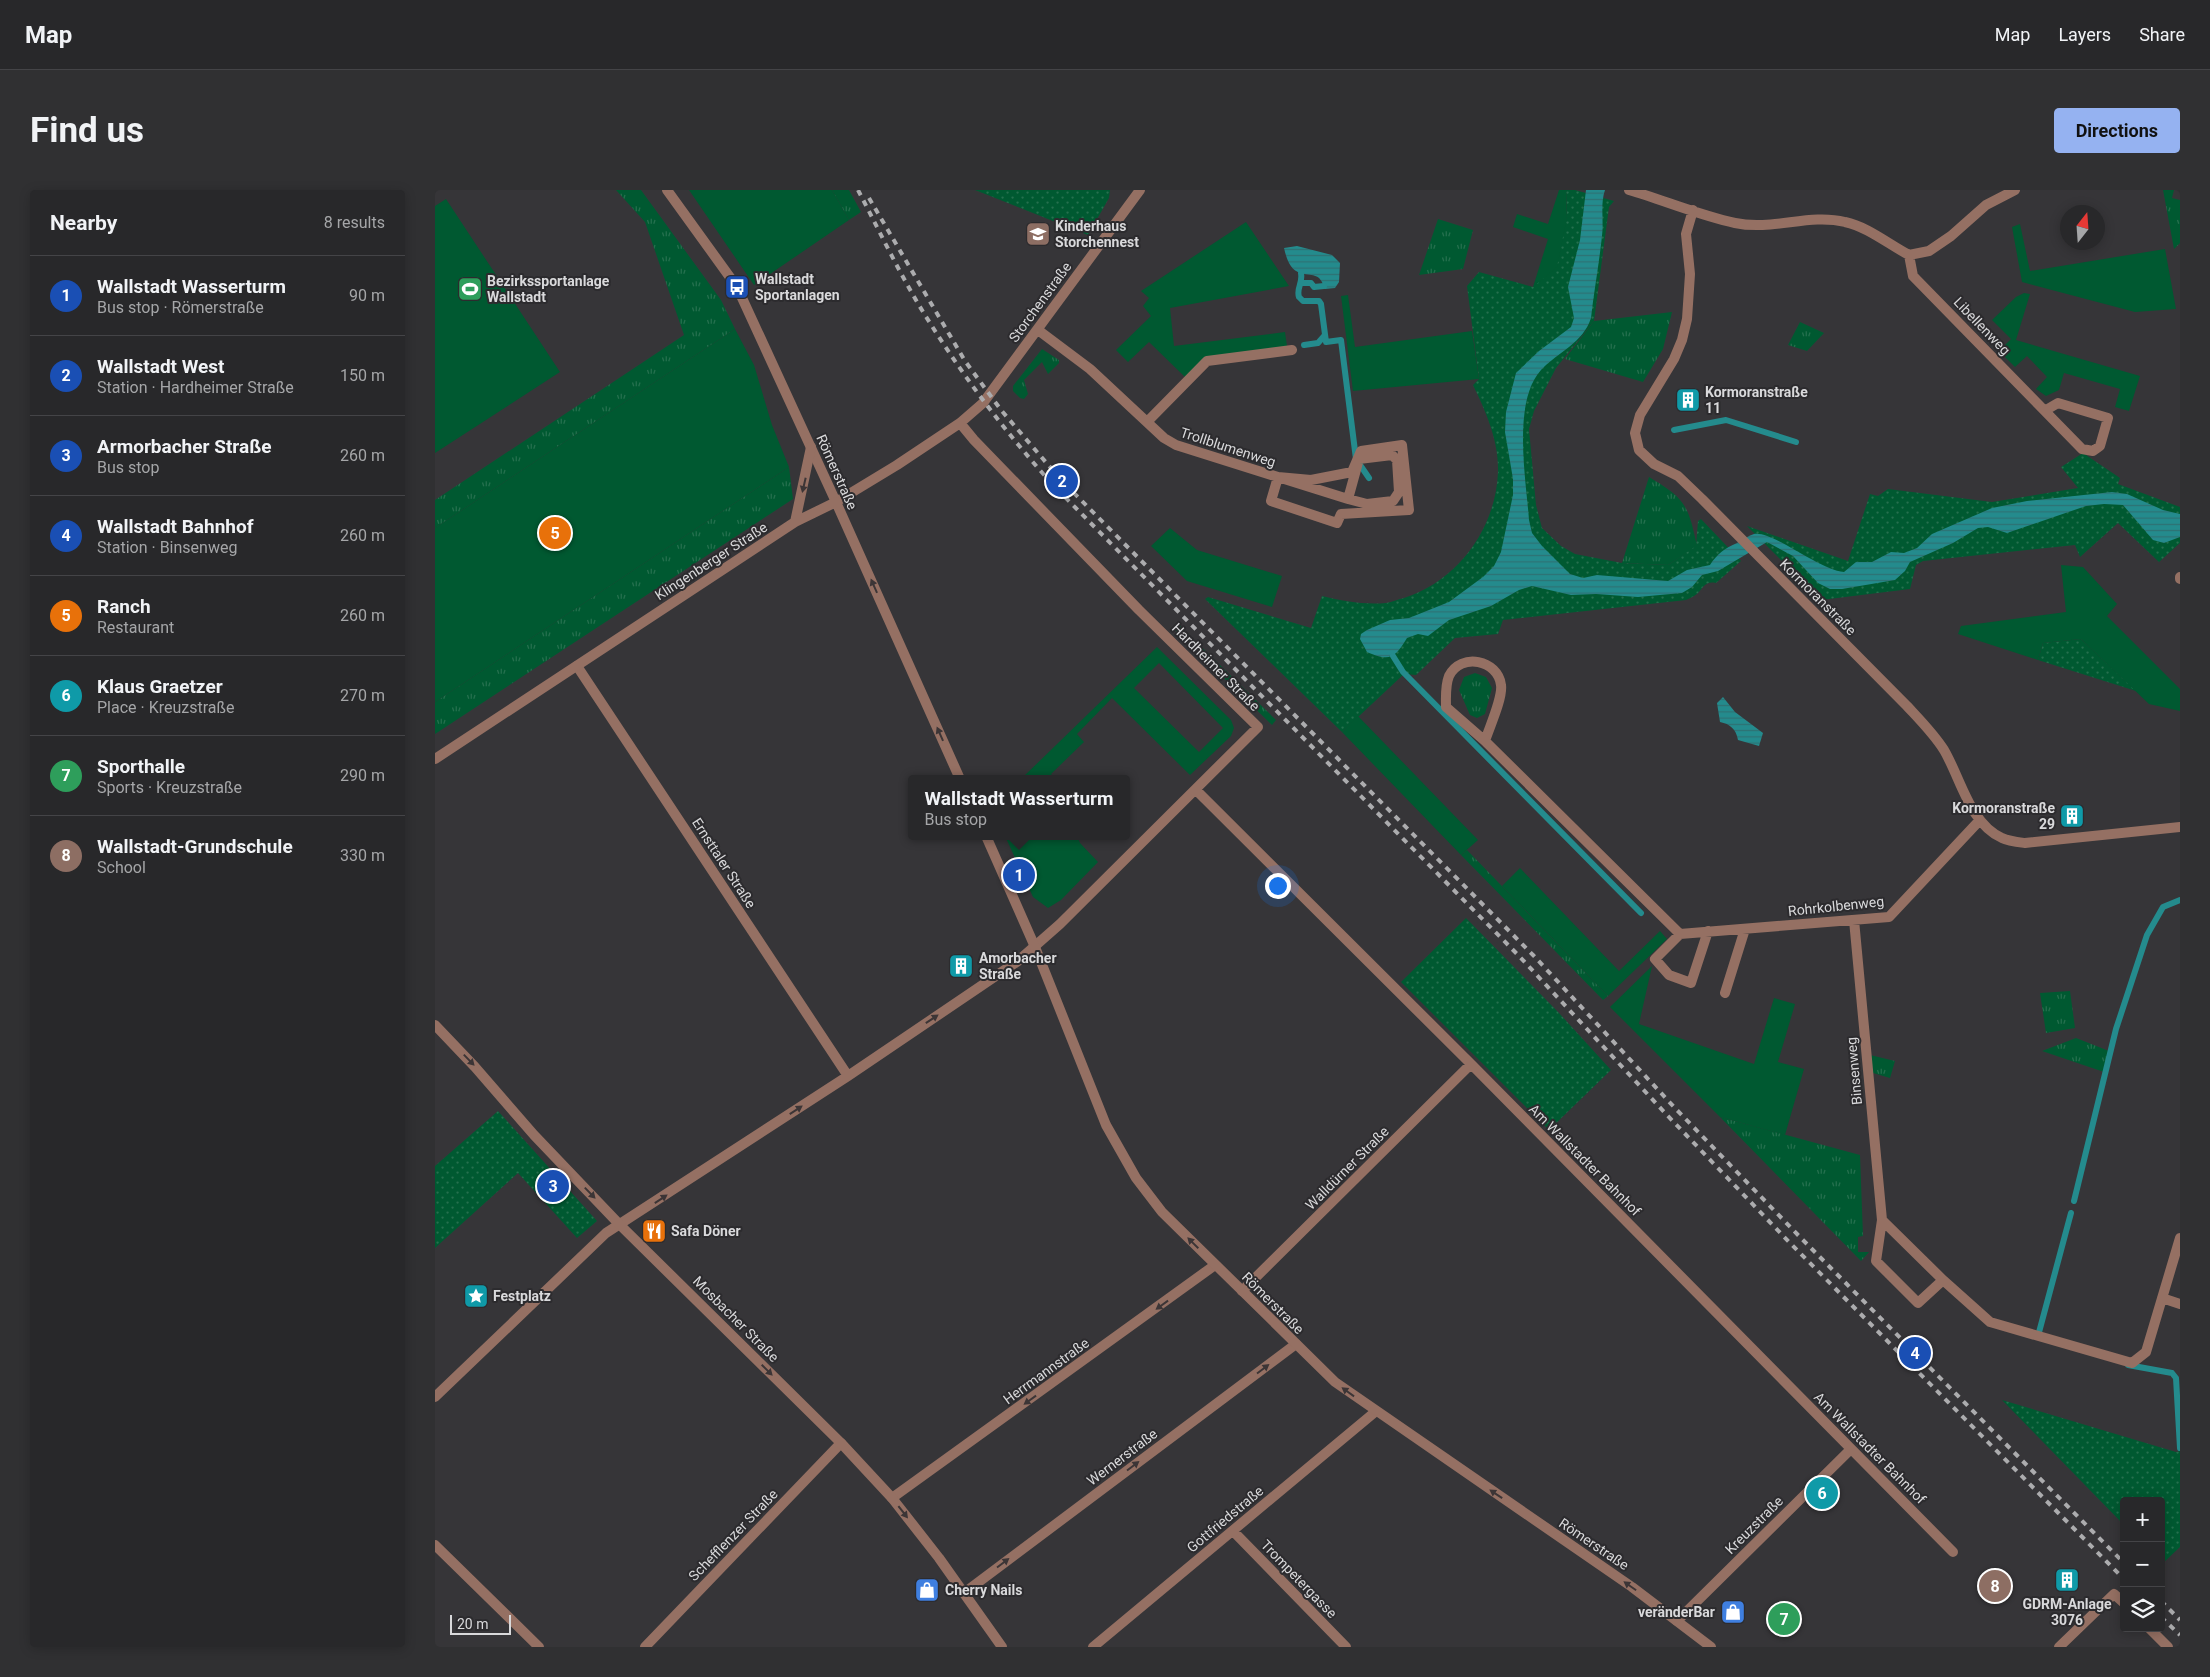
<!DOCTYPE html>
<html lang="en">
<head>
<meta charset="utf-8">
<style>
  body { margin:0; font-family:Roboto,sans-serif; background:#303032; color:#f1f3f6 }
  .controls { position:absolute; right:15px; bottom:15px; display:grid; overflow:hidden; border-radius:5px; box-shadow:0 2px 12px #0003 }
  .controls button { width:45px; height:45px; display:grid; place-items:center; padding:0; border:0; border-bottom:1px solid #444447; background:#28282a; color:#f1f3f6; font:25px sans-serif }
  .compass { position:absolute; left:1625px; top:15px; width:45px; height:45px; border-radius:50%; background:#28282a; box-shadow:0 2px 12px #0003; rotate:17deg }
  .scale { position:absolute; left:15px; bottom:12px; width:61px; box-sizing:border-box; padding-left:5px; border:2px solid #d9d9db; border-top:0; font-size:14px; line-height:18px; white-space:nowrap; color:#d9d9db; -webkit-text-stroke:4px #2c2b2e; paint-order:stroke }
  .you { position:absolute; left:842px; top:695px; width:18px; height:18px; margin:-12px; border:4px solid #fff; border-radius:50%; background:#1a73e8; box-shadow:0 0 0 8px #1a73e833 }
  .badge { display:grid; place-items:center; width:32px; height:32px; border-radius:50%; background:#95b2f1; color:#fff; font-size:16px; font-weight:700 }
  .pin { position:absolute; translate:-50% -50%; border:2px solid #fff; box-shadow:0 1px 5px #0006 }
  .popup { position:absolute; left:473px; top:585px; width:222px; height:65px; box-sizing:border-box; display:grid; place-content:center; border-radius:5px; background:#28282a; filter:drop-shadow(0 1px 4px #0005); font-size:16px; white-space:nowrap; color:#a5a6a8 }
  .popup b { font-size:19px; color:#f1f3f6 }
  .popup::after { content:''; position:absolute; left:50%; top:100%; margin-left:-10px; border:10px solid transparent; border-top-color:#28282a }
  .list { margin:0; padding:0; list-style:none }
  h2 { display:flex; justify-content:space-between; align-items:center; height:65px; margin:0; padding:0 20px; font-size:21px }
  h2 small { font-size:16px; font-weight:400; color:#a5a6a8 }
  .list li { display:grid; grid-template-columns:32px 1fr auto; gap:15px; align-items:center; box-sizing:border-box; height:80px; padding:0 20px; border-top:1px solid #444447 }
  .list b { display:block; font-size:19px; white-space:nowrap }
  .list p { margin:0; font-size:16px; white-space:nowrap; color:#a5a6a8 }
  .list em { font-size:16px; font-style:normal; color:#a5a6a8 }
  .icon { flex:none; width:28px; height:28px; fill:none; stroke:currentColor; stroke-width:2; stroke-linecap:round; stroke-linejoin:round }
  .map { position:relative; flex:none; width:1745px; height:1457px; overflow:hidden; border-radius:5px }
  header { display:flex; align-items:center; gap:30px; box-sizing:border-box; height:70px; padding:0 25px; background:#28282a; border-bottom:1px solid #444447 }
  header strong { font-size:24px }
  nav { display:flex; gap:28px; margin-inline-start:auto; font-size:18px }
  .intro { display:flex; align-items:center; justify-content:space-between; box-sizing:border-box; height:120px; padding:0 30px }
  h1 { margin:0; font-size:35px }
  .button { padding:12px 22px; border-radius:5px; background:#95b2f1; color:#111; font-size:18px; font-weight:700 }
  main { display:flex; gap:30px; padding:0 30px }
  aside { flex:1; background:#28282a; border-radius:5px; box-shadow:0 2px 12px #0003 }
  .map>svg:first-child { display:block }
</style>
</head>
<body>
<header>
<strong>Map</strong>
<nav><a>Map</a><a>Layers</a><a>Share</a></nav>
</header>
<div class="intro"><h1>Find us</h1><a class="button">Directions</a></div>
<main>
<aside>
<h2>Nearby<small>8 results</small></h2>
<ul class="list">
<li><span class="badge" style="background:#1a4fb4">1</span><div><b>Wallstadt Wasserturm</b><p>Bus stop · Römerstraße</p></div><em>90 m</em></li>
<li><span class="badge" style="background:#1a4fb4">2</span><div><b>Wallstadt West</b><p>Station · Hardheimer Straße</p></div><em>150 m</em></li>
<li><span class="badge" style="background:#1a4fb4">3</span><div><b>Armorbacher Straße</b><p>Bus stop</p></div><em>260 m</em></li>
<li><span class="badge" style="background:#1a4fb4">4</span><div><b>Wallstadt Bahnhof</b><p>Station · Binsenweg</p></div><em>260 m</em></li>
<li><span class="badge" style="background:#e8710a">5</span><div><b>Ranch</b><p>Restaurant</p></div><em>260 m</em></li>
<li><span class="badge" style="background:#0f9aa8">6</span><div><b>Klaus Graetzer</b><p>Place · Kreuzstraße</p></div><em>270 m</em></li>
<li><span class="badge" style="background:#2e9e5b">7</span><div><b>Sporthalle</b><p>Sports · Kreuzstraße</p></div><em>290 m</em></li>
<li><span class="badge" style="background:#8d6e63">8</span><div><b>Wallstadt-Grundschule</b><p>School</p></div><em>330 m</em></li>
</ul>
</aside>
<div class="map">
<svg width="1745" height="1457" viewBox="0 0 1745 1457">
  <defs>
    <pattern id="grass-tufts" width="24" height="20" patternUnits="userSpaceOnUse" patternTransform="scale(1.25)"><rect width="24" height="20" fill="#005931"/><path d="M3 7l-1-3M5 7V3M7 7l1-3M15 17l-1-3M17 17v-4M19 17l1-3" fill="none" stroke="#25704e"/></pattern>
    <pattern id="park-dots" width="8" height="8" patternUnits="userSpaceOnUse" patternTransform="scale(1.25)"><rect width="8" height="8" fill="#005931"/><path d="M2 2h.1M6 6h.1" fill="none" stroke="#25704e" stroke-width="1.8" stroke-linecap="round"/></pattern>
    <pattern id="water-rules" width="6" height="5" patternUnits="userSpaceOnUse" patternTransform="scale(1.25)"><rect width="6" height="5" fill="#248b8d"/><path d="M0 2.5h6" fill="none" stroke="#2e7173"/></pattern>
  </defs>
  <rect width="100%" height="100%" fill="#363538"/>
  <path fill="url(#grass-tufts)" d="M181 0H206L286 110 300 139 0 338V310L249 145 210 32Z
    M397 0H414L426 22 414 30Z
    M1728 0H1739L1737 8 1745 10V53L1739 59Z
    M1003 29 1038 40 1028 79 984 85Z
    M1237 122 1228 159 1208 192 1130 169 1159 131Z
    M1365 132 1389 143 1372 161 1353 155Z
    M607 159 624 170V173L613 184 607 172 589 190 593 204 589 209 585 208 578 201V196Z
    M354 277 358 309 0 544V512Z
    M1214 287C1251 309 1253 315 1262 356L1233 375 1187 373Z
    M745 436 841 530 837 535 740 440Z
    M1040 483 1051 487 1057 498 1050 524 1042 528 1035 525 1024 500 1029 487Z
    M1032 660 1173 806 1168 810 1026 665Z
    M1635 801 1640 838 1611 843 1605 803Z
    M1641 848 1674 861 1669 882 1607 861Z
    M1435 865 1460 871 1455 888 1438 883Z
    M1285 927 1425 965 1428 1046 1423 1047V1062H1434L1426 1071Z"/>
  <path fill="url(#park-dots)" d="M540 0H675L674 8 653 45Z
    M1131 0H1140L1179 11 1174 17 1159 131 1121 178 1099 221 1094 239 1101 315 1107 338 1126 356 1140 364 1187 373 1233 375 1261 356 1263 331 1266 329 1306 371 1281 393C1270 391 1269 397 1263 403 1260 406 1255 408 1251 410L1068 430 1063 444 1020 448 981 485 969 484 907 542 770 409 773 407 876 438 887 406C908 411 929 415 951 413 957 412 964 409 969 408 1023 391 1061 338 1063 282 1064 251 1051 222 1038 195L1044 189 1032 96 1044 82 1098 97 1132 27Z
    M1648 263 1685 288 1683 294 1745 317V353L1724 372 1683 333 1645 367 1640 355 1488 371 1481 375 1475 399 1386 410 1312 336 1413 371 1435 304 1443 306 1453 299 1557 312 1643 298 1626 277Z
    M1646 449 1701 501 1603 470 1608 453Z
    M1031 728 1124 823 1176 880 1114 940 966 792Z
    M63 921 162 1031 142 1048 83 983 0 1058V976Z
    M1567 1210 1741 1262 1745 1261V1357L1727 1374 1726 1311H1689V1335Z"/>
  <path fill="#005931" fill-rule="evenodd" d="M254 0H397L414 30 319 95Z
    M1124 0H1131L1132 27 1122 77 1098 97 1113 49 1078 37 1082 24 1113 34Z
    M11 9 125 182 0 263V16Z
    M811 32 854 96 735 118 739 156 850 142 852 156 770 168 750 187 714 152 693 172 681 160 716 126 708 116 714 108 706 101Z
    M1585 34 1595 81 1730 59 1741 119 1700 122 1587 92 1577 37Z
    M1589 103 1595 104 1581 150 1705 186 1694 221 1680 217 1685 199 1629 183 1624 200 1611 206 1601 199 1612 187 1592 166 1580 177 1564 161 1576 149 1557 130 1581 107Z
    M913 105 920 157 1037 141 1044 189 918 201 906 106Z
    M300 139 319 175 337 235 354 277 0 512V338Z
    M735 338 762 360 847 386 837 417 752 391 716 356Z
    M1626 375 1648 377 1682 414 1672 426 1745 499V521L1714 514 1646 449 1608 453 1603 470 1523 444 1526 436 1631 422Z
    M722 457 796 530 799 538 796 546 755 585 677 508 642 544 649 552 616 584 621 589H586ZM724 473 788 538 764 562 699 498Z
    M923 526 1043 650 1026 665 907 542Z
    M570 646H642L645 653 663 672 626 710 613 718 598 707Z
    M1085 678 1184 781 1225 741 1232 749 1173 806 1067 696Z
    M1217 776 1204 834 1319 874 1339 808 1360 814 1343 872 1369 879 1350 945 1285 927 1175 817Z"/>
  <path fill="url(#water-rules)" d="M1151 0H1170C1165 14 1169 31 1167 46 1164 74 1159 101 1156 128 1148 153 1123 162 1106 180 1077 212 1091 289 1094 330L1097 343 1107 356 1135 384 1148 388 1162 385 1233 391 1252 380 1275 375C1282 364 1290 358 1302 353 1307 350 1313 346 1319 344 1337 340 1384 380 1409 382L1421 372H1437L1456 362 1469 363 1482 358 1497 344 1557 318 1592 311 1677 302 1692 304 1728 320 1745 324V347L1729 353 1718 350 1688 315 1669 314 1651 316 1572 343 1553 337 1543 338 1518 353 1475 372 1470 381 1460 390 1407 399H1395L1383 393 1358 366 1332 352 1283 381 1267 385 1257 397 1247 403 1203 407 1161 404 1136 405 1097 396 1084 400 1056 416 1014 430 993 446 983 444 972 448C960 468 955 472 932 462L925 449 926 444 932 440 955 430 974 428 1014 412 1048 387 1059 376 1066 362 1078 305V289L1070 242 1071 222 1081 183 1104 161 1136 137 1139 128 1133 97 1145 50Z
    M862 56 897 65 905 73 904 92 900 98 890 99C884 82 880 87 866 83 855 81 851 67 849 58Z
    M1288 507 1300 522 1328 543 1324 556 1303 550C1301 539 1295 534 1285 532L1282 513Z"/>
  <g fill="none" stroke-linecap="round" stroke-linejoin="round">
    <path stroke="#248b8d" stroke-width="6" d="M866 83C868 94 861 98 864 107L868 111H884L886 114 891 152 906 150 921 269 934 288
      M868 93H876L879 97 889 96
      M869 155 883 153 890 145
      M1239 240 1291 230 1361 252
      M958 466 968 482 1206 723
      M1639 1011 1681 839 1712 745 1728 717 1745 710
      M1603 1146 1636 1023
      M1693 1175 1737 1183 1741 1188 1745 1258"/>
    <path stroke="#957063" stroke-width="10" d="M232 0 302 97 401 312 462 275 525 233 548 213 705 0
      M1194 0C1228 10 1266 26 1300 33 1338 41 1374 23 1410 32 1433 37 1453 54 1474 65L1494 61 1516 46 1551 15 1580 0
      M1258 20 1251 44 1255 84 1252 129 1247 150 1239 169 1205 225 1200 243 1204 260 1219 274 1243 286 1267 309 1472 516C1485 530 1499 544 1509 560 1526 589 1535 634 1567 648 1573 651 1582 652 1590 653L1745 637
      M1474 65 1478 86 1647 259 1658 261 1665 256 1673 228 1623 213 1611 220
      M603 140 655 179 729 248 741 255 913 309 932 314 958 311 964 302 962 270 957 265 924 269 913 309
      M712 232 772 171 857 160
      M967 255 974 320 906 324 902 333 836 311 843 287 876 290 917 282 926 261Z
      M1745 387V389
      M142 476 413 886
      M1050 551C1054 538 1068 508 1066 495 1063 470 1026 462 1014 486 1010 496 1011 507 1011 517L1050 551 1245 744 1454 727 1544 631
      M761 600 1036 874 1518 1362
      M1419 730 1447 1030 1441 1071 1483 1113 1508 1090 1447 1030
      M1245 744 1220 769 1234 785 1256 793 1273 741
      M1290 803 1310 739
      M1508 1090 1555 1132 1697 1173 1711 1162 1745 1048
      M807 1101 1036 874
      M1727 1108 1745 1114
      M0 1207 171 1043 413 886 583 771 625 734 823 537 704 420 539 250 525 233
      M457 1308 780 1075
      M798 1341 911 1457
      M0 1355 104 1457
      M529 1403 861 1154
      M1242 1431 1416 1259
      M1714 1438 1733 1457
      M210 1457 406 1253
      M658 1457 940 1222
      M1624 1457 1679 1404 1689 1413"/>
    <path stroke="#957063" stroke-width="10" d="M360 332 376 257
      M0 569 360 332 401 312 525 589
      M551 646 600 757 671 935 701 988 727 1022 900 1192 1197 1397 1276 1457
      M0 835 40 877 99 945 184 1034 406 1253 457 1308 504 1368 567 1457"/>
    <path stroke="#acacae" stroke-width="4" stroke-dasharray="6 6" stroke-linecap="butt" d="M423 0C446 44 468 91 495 133 532 192 573 245 619 296L1085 767 1231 924 1355 1053 1689 1389
      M434 8 530 171 566 220 627 291 1099 766 1239 917 1363 1045 1689 1373
      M1726 1411 1745 1430
      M1726 1427 1745 1445"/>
  </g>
  <defs><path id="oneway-solid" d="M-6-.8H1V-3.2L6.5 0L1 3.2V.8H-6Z" transform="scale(1.25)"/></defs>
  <g fill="#3c3536">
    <use href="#oneway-solid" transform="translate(369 295) rotate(103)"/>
    <use href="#oneway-solid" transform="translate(439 396) rotate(-114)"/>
    <use href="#oneway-solid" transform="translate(505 544) rotate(-114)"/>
    <use href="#oneway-solid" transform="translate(497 829) rotate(-34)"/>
    <use href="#oneway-solid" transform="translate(34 870) rotate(46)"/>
    <use href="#oneway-solid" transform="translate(361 920) rotate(-33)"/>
    <use href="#oneway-solid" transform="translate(155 1003) rotate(46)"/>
    <use href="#oneway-solid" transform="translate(226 1009) rotate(-34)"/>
    <use href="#oneway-solid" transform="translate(758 1053) rotate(-135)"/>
    <use href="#oneway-solid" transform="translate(727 1115) rotate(144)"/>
    <use href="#oneway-solid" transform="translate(828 1179) rotate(-37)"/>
    <use href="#oneway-solid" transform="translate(332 1180) rotate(45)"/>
    <use href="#oneway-solid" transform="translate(913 1202) rotate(-144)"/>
    <use href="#oneway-solid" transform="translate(595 1210) rotate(144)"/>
    <use href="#oneway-solid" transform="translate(698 1276) rotate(-37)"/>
    <use href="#oneway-solid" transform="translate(1061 1304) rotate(-146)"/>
    <use href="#oneway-solid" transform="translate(468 1322) rotate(52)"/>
    <use href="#oneway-solid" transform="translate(568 1373) rotate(-37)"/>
    <use href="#oneway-solid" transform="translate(1195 1396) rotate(-145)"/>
  </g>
  <defs>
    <symbol id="school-square" viewBox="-11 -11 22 22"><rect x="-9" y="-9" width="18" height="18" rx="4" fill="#8d6e63" stroke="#2c2b2e"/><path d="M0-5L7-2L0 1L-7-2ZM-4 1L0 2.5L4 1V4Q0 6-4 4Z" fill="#fff"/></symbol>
    <symbol id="bus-square" viewBox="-11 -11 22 22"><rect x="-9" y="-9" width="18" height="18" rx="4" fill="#1a4fb4" stroke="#2c2b2e"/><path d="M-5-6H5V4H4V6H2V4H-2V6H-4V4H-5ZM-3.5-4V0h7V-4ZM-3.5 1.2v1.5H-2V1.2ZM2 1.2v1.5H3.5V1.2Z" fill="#fff"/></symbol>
    <symbol id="stadium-square" viewBox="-11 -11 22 22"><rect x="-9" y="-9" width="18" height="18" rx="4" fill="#2e9e5b" stroke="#2c2b2e"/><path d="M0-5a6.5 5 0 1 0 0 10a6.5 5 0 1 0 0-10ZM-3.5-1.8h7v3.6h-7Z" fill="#fff"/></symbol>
    <symbol id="building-square" viewBox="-11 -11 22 22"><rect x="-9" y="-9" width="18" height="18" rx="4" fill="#0f9aa8" stroke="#2c2b2e"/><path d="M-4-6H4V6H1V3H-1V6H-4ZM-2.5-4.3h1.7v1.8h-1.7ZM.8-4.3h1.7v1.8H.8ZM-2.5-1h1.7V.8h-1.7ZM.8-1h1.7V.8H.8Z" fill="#fff"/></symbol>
    <symbol id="restaurant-square" viewBox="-11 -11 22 22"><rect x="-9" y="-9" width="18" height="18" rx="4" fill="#e8710a" stroke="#2c2b2e"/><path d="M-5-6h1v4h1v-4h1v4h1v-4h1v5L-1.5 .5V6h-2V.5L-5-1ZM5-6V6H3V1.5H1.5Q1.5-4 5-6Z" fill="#fff"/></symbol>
    <symbol id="sight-square" viewBox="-11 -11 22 22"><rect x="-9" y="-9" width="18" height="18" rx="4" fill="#0f9aa8" stroke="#2c2b2e"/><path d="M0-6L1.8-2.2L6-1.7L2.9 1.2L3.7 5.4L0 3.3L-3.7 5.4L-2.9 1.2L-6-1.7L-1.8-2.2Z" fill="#fff"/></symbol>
    <symbol id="shop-square" viewBox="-11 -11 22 22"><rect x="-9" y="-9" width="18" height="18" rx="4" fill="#3f7fe0" stroke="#2c2b2e"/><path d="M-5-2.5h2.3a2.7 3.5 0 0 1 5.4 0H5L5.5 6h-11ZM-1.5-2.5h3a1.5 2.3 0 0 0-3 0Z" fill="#fff"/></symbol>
  </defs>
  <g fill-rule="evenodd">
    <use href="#school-square" x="589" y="30" width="28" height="28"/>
    <use href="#bus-square" x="288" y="83" width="28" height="28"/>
    <use href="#stadium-square" x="21" y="85" width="28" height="28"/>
    <use href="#building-square" x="1239" y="196" width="28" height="28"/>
    <use href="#building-square" x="1623" y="612" width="28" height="28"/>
    <use href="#building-square" x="512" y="762" width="28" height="28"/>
    <use href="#restaurant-square" x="205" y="1027" width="28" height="28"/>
    <use href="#sight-square" x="27" y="1092" width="28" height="28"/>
    <use href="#building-square" x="1618" y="1376" width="28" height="28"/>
    <use href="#shop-square" x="478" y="1386" width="28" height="28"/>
    <use href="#shop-square" x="1284" y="1408" width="28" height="28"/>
  </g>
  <g text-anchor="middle" stroke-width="4" stroke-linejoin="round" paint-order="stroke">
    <g font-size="14" font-weight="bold" fill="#d9d9db" stroke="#2c2b2e" text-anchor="start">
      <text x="620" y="41">Kinderhaus<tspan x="620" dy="16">Storchennest</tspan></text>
      <text x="320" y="94">Wallstadt<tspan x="320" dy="16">Sportanlagen</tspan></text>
      <text x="52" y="96">Bezirkssportanlage<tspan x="52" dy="16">Wallstadt</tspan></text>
      <text x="1270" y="207">Kormoranstraße<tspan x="1270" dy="16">11</tspan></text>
      <text x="1620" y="623" text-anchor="end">Kormoranstraße<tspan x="1620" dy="16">29</tspan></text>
      <text x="544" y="773">Amorbacher<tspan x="544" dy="16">Straße</tspan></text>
      <text x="236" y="1046">Safa Döner</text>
      <text x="58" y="1111">Festplatz</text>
      <text x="510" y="1405">Cherry Nails</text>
      <text x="1632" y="1419" text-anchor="middle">GDRM-Anlage<tspan x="1632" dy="16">3076</tspan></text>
      <text x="1280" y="1427" text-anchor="end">veränderBar</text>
    </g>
    <g font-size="14" fill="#d9d9db" stroke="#2c2b2e">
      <text transform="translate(605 112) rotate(-54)" y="5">Storchenstraße</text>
      <text transform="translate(1547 136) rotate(46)" y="5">Libellenweg</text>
      <text transform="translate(793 257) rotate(18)" y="5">Trollblumenweg</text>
      <text transform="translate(402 282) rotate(66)" y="5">Römerstraße</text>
      <text transform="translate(276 371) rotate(-33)" y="5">Klingenberger Straße</text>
      <text transform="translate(1383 407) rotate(45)" y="5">Kormoranstraße</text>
      <text transform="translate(781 477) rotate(45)" y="5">Hardheimer Straße</text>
      <text transform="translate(289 673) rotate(57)" y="5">Ernsttaler Straße</text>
      <text transform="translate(1401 716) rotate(-6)" y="5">Rohrkolbenweg</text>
      <text transform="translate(1419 881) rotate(-95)" y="5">Binsenweg</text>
      <text transform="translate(1150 970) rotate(45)" y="5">Am Wallstadter Bahnhof</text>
      <text transform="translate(912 978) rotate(-45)" y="5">Walldürner Straße</text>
      <text transform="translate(838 1113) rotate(45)" y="5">Römerstraße</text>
      <text transform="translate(301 1129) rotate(45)" y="5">Mosbacher Straße</text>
      <text transform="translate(611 1181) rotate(-36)" y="5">Herrmannstraße</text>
      <text transform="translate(1435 1258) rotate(45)" y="5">Am Wallstadter Bahnhof</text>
      <text transform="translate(687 1267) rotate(-37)" y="5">Wernerstraße</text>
      <text transform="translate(790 1329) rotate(-40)" y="5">Gottfriedstraße</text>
      <text transform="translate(1319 1335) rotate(-45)" y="5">Kreuzstraße</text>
      <text transform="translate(298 1345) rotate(-46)" y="5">Schefflenzer Straße</text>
      <text transform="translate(1159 1354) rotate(34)" y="5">Römerstraße</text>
      <text transform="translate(864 1389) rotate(46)" y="5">Trompetergasse</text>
    </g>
  </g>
</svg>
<div class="controls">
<button>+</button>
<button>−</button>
<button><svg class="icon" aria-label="layers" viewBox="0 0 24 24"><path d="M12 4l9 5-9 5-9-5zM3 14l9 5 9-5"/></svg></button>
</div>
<svg class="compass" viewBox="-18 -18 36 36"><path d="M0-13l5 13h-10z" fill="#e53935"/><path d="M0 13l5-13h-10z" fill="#a5a6a8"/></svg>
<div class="scale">20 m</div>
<div class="you"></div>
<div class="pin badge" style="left:584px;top:685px;background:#1a4fb4">1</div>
<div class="popup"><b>Wallstadt Wasserturm</b>Bus stop</div>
<div class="pin badge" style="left:627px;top:291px;background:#1a4fb4">2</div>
<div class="pin badge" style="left:118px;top:996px;background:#1a4fb4">3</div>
<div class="pin badge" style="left:1480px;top:1163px;background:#1a4fb4">4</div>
<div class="pin badge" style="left:120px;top:343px;background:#e8710a">5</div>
<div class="pin badge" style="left:1387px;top:1303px;background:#0f9aa8">6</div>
<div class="pin badge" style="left:1349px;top:1429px;background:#2e9e5b">7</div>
<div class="pin badge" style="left:1560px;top:1396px;background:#8d6e63">8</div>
</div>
</main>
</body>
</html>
